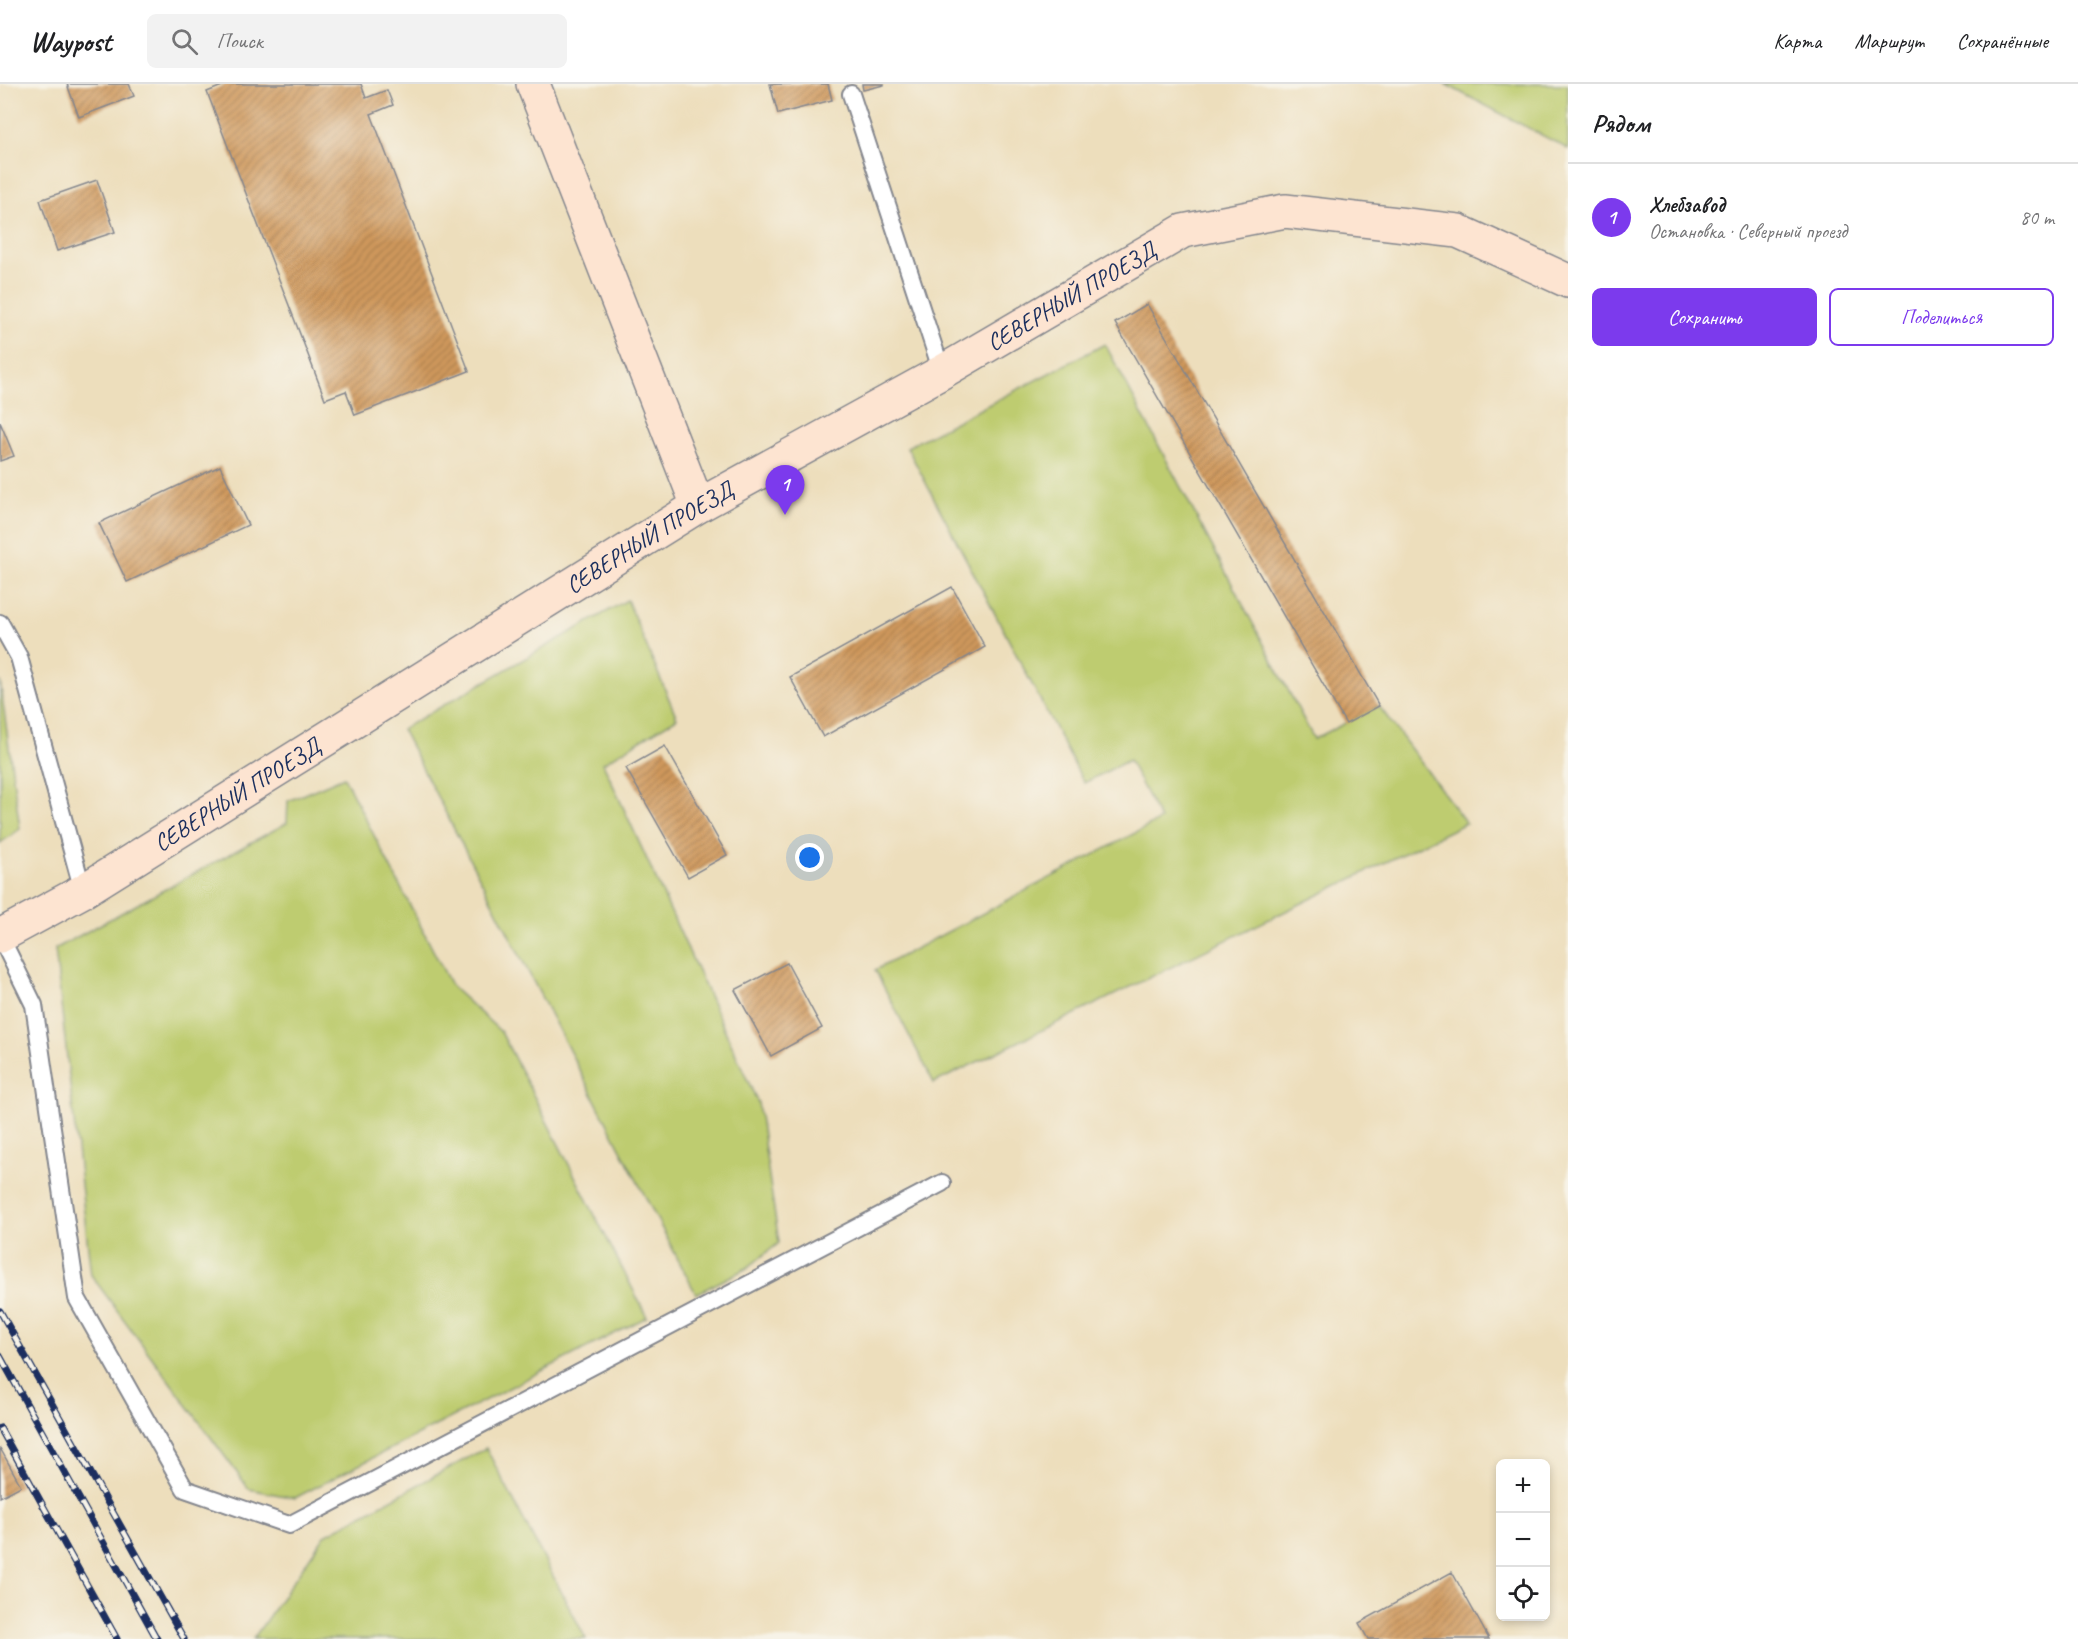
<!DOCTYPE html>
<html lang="ru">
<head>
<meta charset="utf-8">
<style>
  body { margin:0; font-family:Caveat,sans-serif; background:#f2f2f2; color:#202124 }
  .controls { position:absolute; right:18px; bottom:18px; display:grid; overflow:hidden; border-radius:9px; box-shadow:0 3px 9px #0003 }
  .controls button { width:54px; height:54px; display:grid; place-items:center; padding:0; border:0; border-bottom:2px solid #e0e0e0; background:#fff; color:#202124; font:30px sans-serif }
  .you { position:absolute; left:810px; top:774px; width:21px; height:21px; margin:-15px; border:4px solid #fff; border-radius:50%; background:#1a73e8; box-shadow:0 0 0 9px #1a73e833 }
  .badge { display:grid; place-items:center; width:39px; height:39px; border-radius:50%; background:#7c3aed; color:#fff; font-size:20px; font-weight:700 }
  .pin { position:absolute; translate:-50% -50px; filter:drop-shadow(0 2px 3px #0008) }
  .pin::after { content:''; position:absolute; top:32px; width:21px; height:18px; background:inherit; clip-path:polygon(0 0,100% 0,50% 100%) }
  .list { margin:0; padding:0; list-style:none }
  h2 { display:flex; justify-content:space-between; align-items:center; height:78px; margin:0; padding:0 24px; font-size:26px }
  h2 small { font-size:20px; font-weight:400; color:#757577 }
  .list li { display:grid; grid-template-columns:39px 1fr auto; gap:18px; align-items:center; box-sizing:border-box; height:108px; padding:0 24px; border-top:2px solid #e0e0e0 }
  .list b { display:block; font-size:22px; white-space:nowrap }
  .list p { margin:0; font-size:20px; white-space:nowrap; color:#757577 }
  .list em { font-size:20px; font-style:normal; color:#757577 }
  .actions { display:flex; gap:12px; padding:18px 24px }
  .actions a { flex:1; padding:14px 0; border:2px solid #7c3aed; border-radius:9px; text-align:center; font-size:21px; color:#7c3aed }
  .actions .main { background:#7c3aed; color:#fff }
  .icon { flex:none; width:33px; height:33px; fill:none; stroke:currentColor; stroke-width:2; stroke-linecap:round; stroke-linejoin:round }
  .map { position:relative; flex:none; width:1568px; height:1555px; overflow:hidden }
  header { display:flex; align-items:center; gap:36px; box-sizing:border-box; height:84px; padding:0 30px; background:#fff; border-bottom:2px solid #e0e0e0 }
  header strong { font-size:28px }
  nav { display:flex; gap:33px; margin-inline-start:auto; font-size:21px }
  .search { width:420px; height:54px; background:#f2f2f2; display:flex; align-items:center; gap:15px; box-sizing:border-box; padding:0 21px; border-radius:9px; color:#757577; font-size:22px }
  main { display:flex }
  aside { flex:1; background:#fff }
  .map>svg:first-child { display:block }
</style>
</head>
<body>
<header>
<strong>Waypost</strong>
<div class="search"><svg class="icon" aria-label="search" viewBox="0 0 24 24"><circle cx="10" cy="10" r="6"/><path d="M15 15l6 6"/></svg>Поиск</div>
<nav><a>Карта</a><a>Маршрут</a><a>Сохранённые</a></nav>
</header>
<main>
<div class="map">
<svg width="1568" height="1555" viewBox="0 0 1568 1555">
  <defs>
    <pattern id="building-hatch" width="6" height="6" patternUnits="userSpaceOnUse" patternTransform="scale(1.5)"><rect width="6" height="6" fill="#cf985b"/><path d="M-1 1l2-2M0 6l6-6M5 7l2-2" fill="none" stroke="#a77c4e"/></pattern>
  </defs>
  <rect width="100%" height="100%" fill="#f7f3e8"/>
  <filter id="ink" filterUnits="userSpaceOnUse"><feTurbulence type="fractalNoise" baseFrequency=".0167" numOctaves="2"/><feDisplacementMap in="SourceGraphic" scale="12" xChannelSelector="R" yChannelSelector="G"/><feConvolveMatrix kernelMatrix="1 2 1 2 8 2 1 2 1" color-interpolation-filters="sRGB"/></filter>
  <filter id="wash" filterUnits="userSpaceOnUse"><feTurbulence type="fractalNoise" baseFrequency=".008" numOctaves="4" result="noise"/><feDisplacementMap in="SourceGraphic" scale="24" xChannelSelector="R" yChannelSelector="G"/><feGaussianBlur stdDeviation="1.35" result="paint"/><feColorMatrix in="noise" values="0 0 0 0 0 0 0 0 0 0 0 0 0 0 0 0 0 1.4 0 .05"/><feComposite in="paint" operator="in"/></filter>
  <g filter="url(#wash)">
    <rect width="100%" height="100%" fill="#eddebc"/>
    <path fill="#becc6f" stroke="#6c7e66" stroke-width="1.5" d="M1445 0H1568V65Z
      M1105 260 1314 655 1379 622 1466 739 934 999 875 886 1160 736 1129 676 1084 699 907 363Z
      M627 516 677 634 603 679 758 1019 779 1159 747 1184 696 1210 402 645Z
      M0 597 20 745 0 759Z
      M344 693 452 903 501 948 647 1233 295 1414 249 1405 91 1191 55 865 287 739 288 717Z
      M486 1364 586 1555H253L325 1451Z"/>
    <g id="blocks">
      <path fill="url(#building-hatch)" d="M67 0H129L134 12 79 33Z
        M227 0H361L366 14 387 6 393 21 371 30 469 287 355 331 346 307 325 315 207 8Z
        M770 0H828L832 16 778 30Z
        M862 0H884V1L863 6Z
        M97 96 115 148 57 167 40 116Z
        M1147 220 1379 622 1346 640 1115 239Z
        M0 338 14 372 0 377Z
        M220 382 248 441 127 498 99 439Z
        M952 503 985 563 823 653 790 593Z
        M665 662 727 771 688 793 626 684Z
        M787 879 822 944 771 972 735 906Z
        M0 1364 21 1402 0 1413Z
        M1452 1488 1489 1555H1368L1359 1539Z"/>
    </g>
  </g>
  <g filter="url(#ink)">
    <use href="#blocks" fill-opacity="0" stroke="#84868d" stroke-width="1.5"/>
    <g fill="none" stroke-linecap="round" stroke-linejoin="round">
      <defs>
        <path id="lane" d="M851 10 942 288
          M0 539 19 573 83 807
          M0 852 34 921 77 1214 185 1405 289 1441 942 1099"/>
        <g id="secondary">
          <path d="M533 0 698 422"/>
          <path id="s1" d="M0 852 83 807 698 422 942 288 1183 147 1285 127 1458 147 1568 197"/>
        </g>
      </defs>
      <use href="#lane" stroke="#84868d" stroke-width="20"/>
      <use href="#secondary" stroke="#84868d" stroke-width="36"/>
      <use href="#lane" stroke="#fff" stroke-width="16"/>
      <use href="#secondary" stroke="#fde4d1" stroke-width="33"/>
      <defs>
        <path id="rail" d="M0 1227 184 1555
          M0 1272 157 1555
          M0 1344 117 1555"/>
      </defs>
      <use href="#rail" stroke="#1b2f5e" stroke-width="7"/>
      <use href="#rail" stroke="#f7f3e8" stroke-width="4.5" stroke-dasharray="14" stroke-linecap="butt"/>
    </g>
  </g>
  <g text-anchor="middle" stroke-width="5" stroke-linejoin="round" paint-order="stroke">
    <g font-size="24" fill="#1b2f5e" stroke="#f7f3e8">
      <text dy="8" stroke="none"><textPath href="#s1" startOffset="1248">СЕВЕРНЫЙ ПРОЕЗД</textPath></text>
      <text dy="8" stroke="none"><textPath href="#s1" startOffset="762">СЕВЕРНЫЙ ПРОЕЗД</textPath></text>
      <text dy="8" stroke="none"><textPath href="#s1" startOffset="276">СЕВЕРНЫЙ ПРОЕЗД</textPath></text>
    </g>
  </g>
</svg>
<div class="controls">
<button>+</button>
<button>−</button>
<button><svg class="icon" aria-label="locate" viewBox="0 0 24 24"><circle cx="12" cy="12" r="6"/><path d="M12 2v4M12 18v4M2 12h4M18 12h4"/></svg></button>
</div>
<div class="you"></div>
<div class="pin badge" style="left:785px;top:431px">1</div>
</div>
<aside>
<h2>Рядом<small></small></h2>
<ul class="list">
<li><span class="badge">1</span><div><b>Хлебзавод</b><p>Остановка · Северный проезд</p></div><em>80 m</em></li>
</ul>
<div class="actions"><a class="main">Сохранить</a><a>Поделиться</a></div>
</aside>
</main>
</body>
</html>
